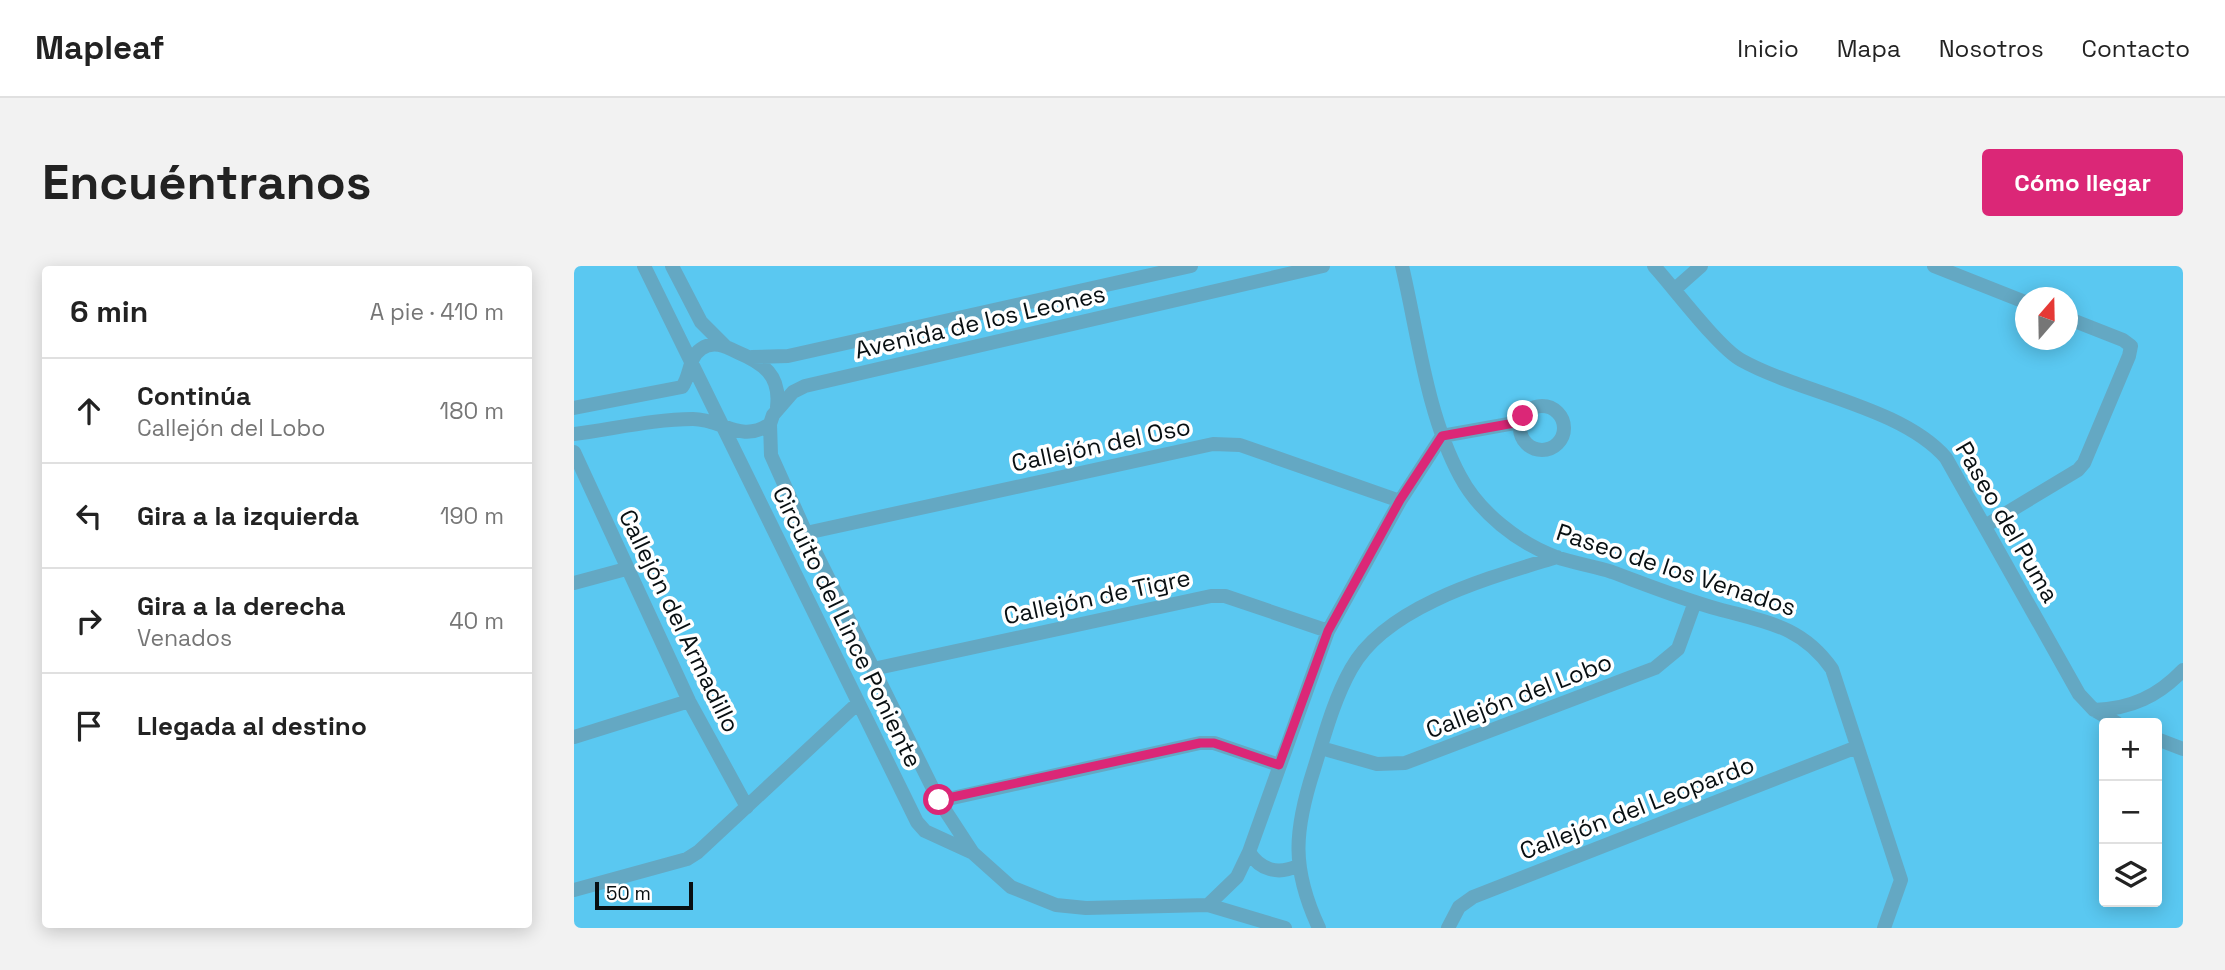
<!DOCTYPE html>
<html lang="es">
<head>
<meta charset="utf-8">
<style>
  body { margin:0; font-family:"Space Grotesk",sans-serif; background:#f2f2f2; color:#222 }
  .controls { position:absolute; right:21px; bottom:21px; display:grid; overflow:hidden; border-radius:7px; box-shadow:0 4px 18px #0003 }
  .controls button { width:63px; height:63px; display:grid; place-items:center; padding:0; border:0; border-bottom:2px solid #e0e0e0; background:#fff; color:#222; font:35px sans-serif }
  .compass { position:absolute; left:1441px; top:21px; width:63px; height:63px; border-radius:50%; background:#fff; box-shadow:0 4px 18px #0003; rotate:20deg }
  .scale { position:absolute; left:21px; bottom:18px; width:98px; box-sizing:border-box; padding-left:7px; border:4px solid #080f12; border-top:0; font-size:19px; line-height:24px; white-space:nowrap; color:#080f12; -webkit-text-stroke:5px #fff; paint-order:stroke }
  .stop { position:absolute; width:21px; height:21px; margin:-16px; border:5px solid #db2777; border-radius:50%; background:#fff }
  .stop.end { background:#db2777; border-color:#fff; box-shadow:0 2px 7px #0008 }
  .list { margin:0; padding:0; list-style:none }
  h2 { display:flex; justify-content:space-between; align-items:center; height:91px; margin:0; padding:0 28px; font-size:30px }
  h2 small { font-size:23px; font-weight:400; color:#767676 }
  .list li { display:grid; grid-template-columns:46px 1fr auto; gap:21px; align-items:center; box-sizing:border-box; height:105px; padding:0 28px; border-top:2px solid #e0e0e0 }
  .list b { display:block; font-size:26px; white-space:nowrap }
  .list p { margin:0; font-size:23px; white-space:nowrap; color:#767676 }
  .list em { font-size:23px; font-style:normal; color:#767676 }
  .icon { flex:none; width:38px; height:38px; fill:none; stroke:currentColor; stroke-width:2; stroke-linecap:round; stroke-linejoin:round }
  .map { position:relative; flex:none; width:1609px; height:662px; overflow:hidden; border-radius:7px }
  header { display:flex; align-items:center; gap:42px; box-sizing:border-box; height:98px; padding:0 35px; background:#fff; border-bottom:2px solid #e0e0e0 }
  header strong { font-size:33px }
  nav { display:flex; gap:38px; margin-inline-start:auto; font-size:24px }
  .intro { display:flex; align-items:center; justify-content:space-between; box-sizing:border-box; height:168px; padding:0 42px }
  h1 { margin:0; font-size:49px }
  .button { padding:18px 32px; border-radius:7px; background:#db2777; color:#fff; font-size:24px; font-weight:700 }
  main { display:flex; gap:42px; padding:0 42px }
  aside { flex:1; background:#fff; border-radius:7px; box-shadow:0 4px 18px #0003 }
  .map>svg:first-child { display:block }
</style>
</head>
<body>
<header>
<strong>Mapleaf</strong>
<nav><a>Inicio</a><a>Mapa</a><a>Nosotros</a><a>Contacto</a></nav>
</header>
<div class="intro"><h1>Encuéntranos</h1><a class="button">Cómo llegar</a></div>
<main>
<aside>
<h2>6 min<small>A pie · 410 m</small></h2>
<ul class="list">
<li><svg class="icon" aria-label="ahead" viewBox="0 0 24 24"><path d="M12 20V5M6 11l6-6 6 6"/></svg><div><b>Continúa</b><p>Callejón del Lobo</p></div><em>180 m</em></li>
<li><svg class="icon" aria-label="left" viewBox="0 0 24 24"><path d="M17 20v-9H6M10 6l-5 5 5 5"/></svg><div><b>Gira a la izquierda</b></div><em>190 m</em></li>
<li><svg class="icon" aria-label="right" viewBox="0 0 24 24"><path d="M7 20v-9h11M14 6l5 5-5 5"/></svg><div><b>Gira a la derecha</b><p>Venados</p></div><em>40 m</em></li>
<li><svg class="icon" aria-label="arrive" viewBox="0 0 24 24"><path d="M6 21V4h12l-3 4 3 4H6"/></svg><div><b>Llegada al destino</b></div></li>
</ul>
</aside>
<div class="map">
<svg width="1609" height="662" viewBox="0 0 1609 662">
  <rect width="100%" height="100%" fill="#d8edf6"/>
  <path fill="#5ac8f1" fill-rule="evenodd" d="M0 0H1609V662H0ZM1451 32H1493V74H1451ZM1530 457H1583V636H1530Z"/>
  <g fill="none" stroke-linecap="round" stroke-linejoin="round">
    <path stroke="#64a8c3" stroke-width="14" d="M70 0 343 556 351 565 399 587
      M98 0 127 56 151 80
      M828 0C844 68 853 149 886 210 905 246 944 277 982 291 999 297 1020 300 1038 306 1073 319 1108 333 1144 343 1192 356 1228 360 1258 403L1327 614 1310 662
      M1080 0C1100 22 1144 81 1167 94 1226 127 1328 141 1372 192L1505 428 1520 444 1543 457
      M1360 0 1451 36
      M1101 23 1127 0
      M178 91 214 90 617 0
      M946 162a22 22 0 1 1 44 0a22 22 0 1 1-44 0Z
      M0 142 108 121C117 109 114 92 127 83 139 74 151 80 163 86 189 97 207 109 203 141
      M0 168C39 163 80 153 119 153 148 153 167 178 196 158
      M868 170 946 156
      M0 186 115 435 173 541
      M1411 260 1504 204 1510 197 1555 90 1557 80 1549 74 1493 52
      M232 267 639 178 666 179 826 235
      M0 317 52 303
      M299 403 637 330H651L754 365
      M1520 444C1557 443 1584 430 1609 404
      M0 471 115 435
      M1583 473 1609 483
      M747 482 803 498 831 497 1081 402 1104 383 1121 336
      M365 535 626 477H640L705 499
      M675 586C686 604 704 609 723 600
      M0 624 113 593 124 586 284 437
      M634 639 663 611 675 586 754 365 826 235 868 170
      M711 662 634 639 512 642 482 639 437 621 399 587 365 535 232 267 197 189 196 158 199 149 219 126 231 120 749 0
      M745 662C717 602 720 565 740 503 750 471 760 433 777 403 812 339 918 311 983 291
      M874 662 885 641 899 631 1283 481"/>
  </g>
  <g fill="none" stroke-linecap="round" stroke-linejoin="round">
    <path stroke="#db2777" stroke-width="9" d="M365 534 626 477H640L705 499 754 365 826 234 868 170 946 156 949 150"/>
  </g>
  <g text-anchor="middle" stroke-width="7" stroke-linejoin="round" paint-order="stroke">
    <g font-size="24" fill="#080f12" stroke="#fff">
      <text transform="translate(406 56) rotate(-13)" y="8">Avenida de los Leones</text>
      <text transform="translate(527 179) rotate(-12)" y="8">Callejón del Oso</text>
      <text transform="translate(1433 256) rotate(60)" y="8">Paseo del Puma</text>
      <text transform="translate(1102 304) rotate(18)" y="8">Paseo de los Venados</text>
      <text transform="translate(523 331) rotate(-12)" y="8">Callejón de Tigre</text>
      <text transform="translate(105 355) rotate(64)" y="8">Callejón del Armadillo</text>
      <text transform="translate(273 361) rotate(64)" y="8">Circuito del Lince Poniente</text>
      <text transform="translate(945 430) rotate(-21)" y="8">Callejón del Lobo</text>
      <text transform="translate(1063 542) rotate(-21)" y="8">Callejón del Leopardo</text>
    </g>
  </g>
</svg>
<div class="controls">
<button>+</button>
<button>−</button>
<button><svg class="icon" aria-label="layers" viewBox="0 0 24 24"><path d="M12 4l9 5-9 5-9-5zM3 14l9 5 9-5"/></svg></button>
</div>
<svg class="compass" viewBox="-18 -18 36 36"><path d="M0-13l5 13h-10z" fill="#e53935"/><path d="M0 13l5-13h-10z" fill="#767676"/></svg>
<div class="scale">50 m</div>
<div class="stop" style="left:365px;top:534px"></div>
<div class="stop end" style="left:949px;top:150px"></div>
</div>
</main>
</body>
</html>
